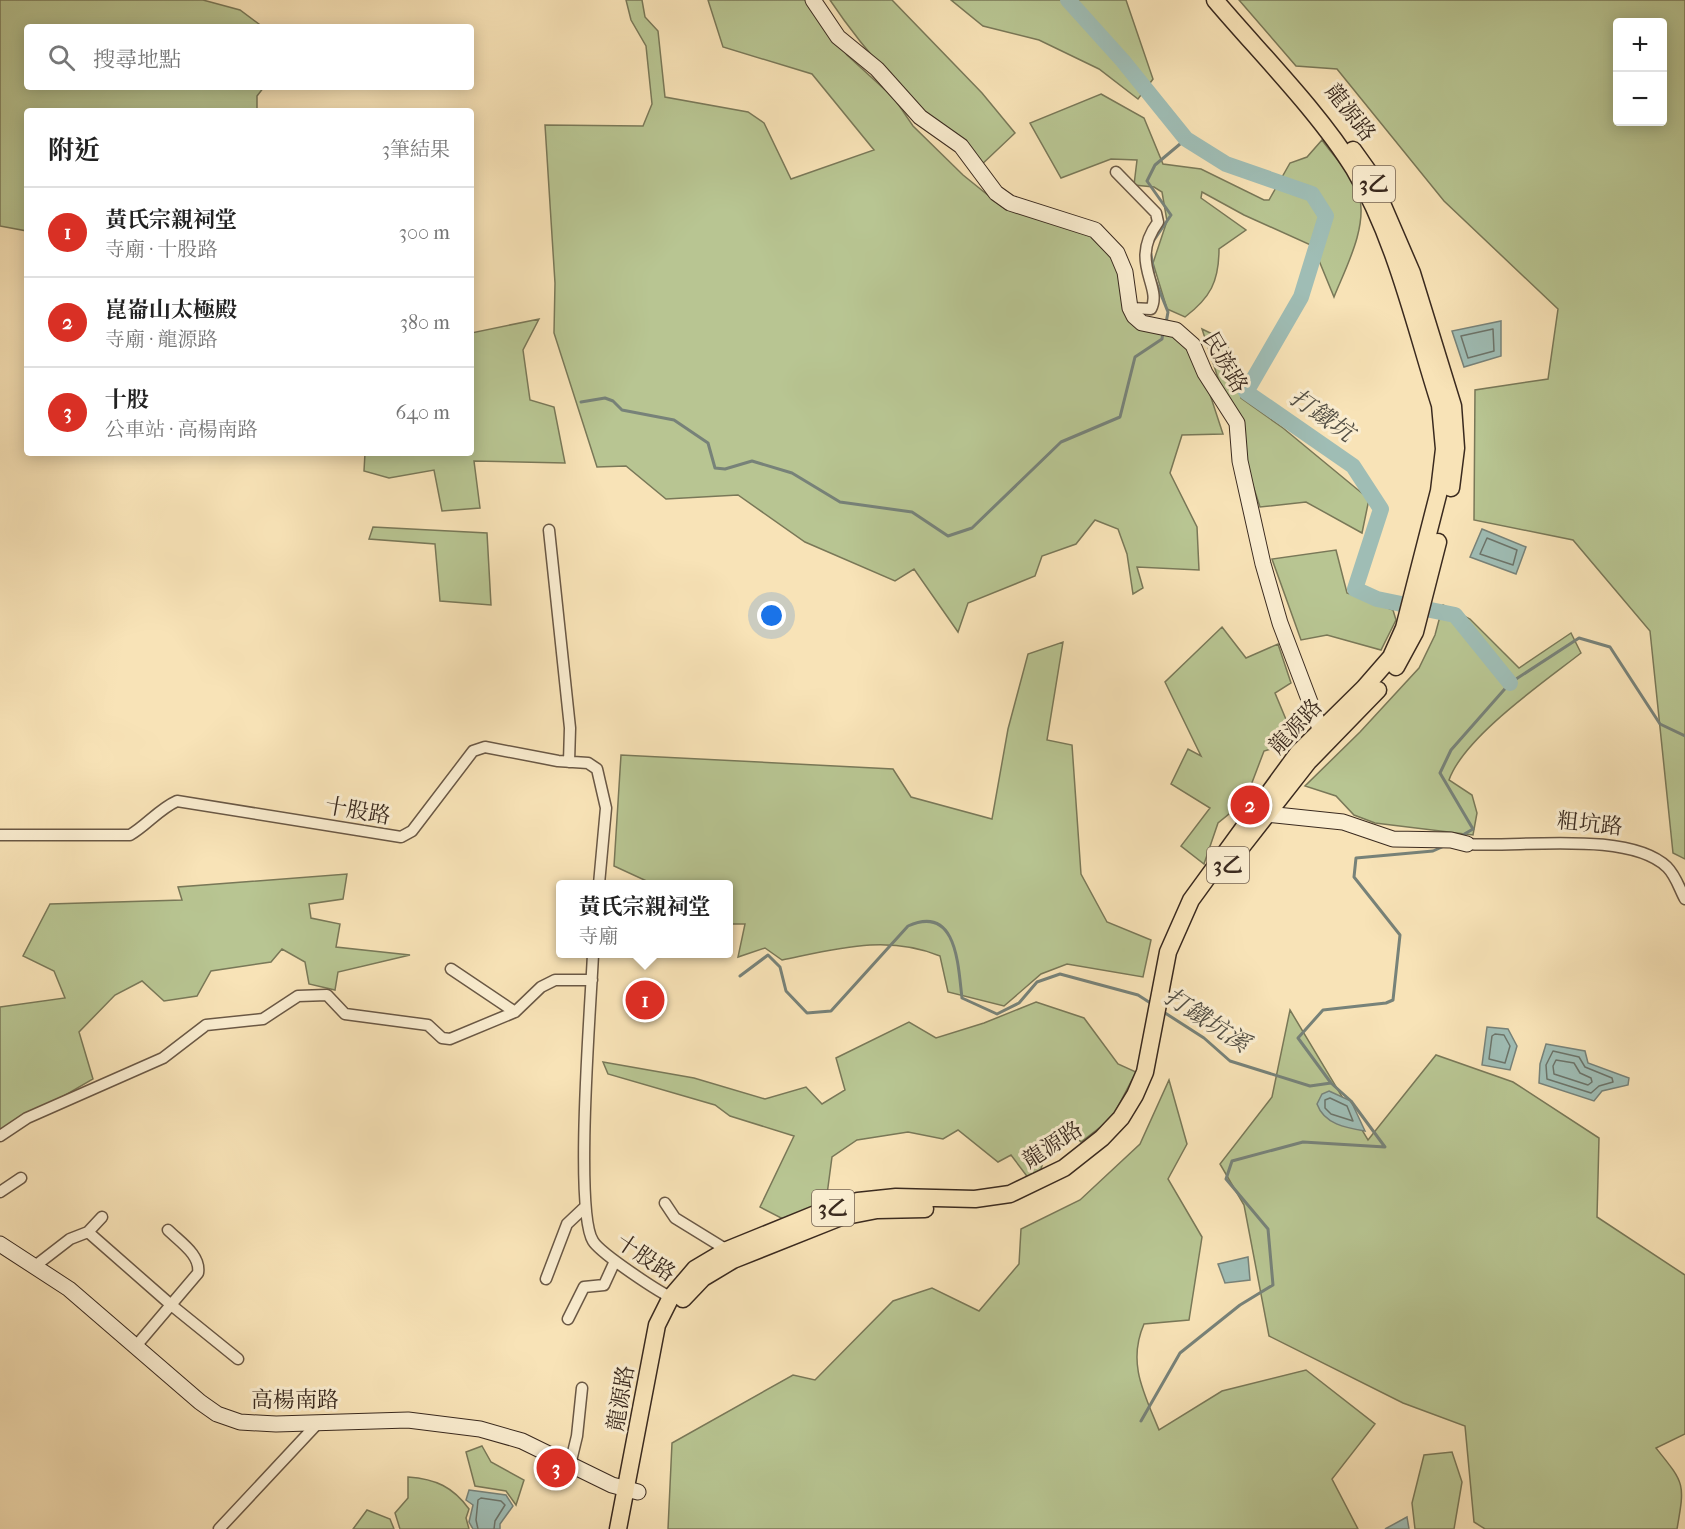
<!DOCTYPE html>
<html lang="zh-TW">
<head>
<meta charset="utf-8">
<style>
  body { margin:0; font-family:"IM FELL French Canon","Noto Serif TC",serif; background:#f2f2f2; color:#222 }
  .controls { position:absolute; right:18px; top:18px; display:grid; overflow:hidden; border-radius:6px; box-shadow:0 3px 15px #0003 }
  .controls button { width:54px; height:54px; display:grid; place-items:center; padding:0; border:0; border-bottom:2px solid #e0e0e0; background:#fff; color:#222; font:30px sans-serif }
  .you { position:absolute; left:772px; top:616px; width:21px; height:21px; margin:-15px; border:4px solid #fff; border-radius:50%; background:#1a73e8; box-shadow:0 0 0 9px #1a73e833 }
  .badge { display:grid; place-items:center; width:39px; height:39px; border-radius:50%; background:#d93025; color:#fff; font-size:20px; font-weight:700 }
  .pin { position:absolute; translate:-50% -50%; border:3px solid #fff; box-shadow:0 2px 6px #0006 }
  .popup { position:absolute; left:556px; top:880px; width:177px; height:78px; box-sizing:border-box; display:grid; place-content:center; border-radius:6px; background:#fff; filter:drop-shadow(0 2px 4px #0005); font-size:20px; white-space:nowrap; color:#767676 }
  .popup b { font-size:22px; color:#222 }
  .popup::after { content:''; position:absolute; left:50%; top:100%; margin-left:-12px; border:12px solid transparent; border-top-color:#fff }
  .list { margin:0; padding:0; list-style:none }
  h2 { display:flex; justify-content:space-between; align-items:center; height:78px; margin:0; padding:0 24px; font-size:26px }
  h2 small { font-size:20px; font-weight:400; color:#767676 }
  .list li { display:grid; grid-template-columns:39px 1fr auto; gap:18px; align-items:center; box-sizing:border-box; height:90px; padding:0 24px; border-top:2px solid #e0e0e0 }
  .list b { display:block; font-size:22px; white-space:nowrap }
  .list p { margin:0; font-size:20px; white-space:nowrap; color:#767676 }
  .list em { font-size:20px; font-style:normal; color:#767676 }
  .icon { flex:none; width:33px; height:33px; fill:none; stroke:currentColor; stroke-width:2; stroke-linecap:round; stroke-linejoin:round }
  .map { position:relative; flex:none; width:1685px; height:1529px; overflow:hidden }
  .search { position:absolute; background:#fff; box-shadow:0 3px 15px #0003; left:24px; top:24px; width:450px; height:66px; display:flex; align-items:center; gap:15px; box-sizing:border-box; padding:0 21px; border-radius:6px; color:#767676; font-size:22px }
  .panel { position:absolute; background:#fff; box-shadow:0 3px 15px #0003; left:24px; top:108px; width:450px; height:348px; border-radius:6px }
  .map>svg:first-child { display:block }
</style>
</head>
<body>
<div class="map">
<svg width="1685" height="1529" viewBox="0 0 1685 1529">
  <rect width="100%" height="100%" fill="#f8e3b7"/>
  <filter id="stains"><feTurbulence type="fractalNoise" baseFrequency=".00333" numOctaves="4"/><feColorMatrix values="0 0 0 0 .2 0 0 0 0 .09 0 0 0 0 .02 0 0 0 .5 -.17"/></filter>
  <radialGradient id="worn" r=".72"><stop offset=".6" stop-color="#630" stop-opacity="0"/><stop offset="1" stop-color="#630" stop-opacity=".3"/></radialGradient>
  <path fill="#b8c592" stroke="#797858" stroke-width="1.5" fill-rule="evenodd" d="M0 0H203L240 10 263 27H27V87H264L257 96V111H27V231L0 226Z
    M626 0H642L645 17 658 31 665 97 748 112 764 123 791 179 874 150 812 74 723 47 708 0H807L847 55 894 98 913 126 963 175 1004 208 1089 233 1115 254 1134 317 1173 329 1200 364 1223 434 1182 435 1170 473 1197 527 1199 570 1137 567 1143 588 1133 594 1127 554 1118 529 1095 520 1076 544 1042 556 1035 576 968 603 958 632 914 569 895 581 805 542 738 495 666 499 626 466 597 467 554 333 555 283 545 125 643 126 652 104 646 46 631 20Z
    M830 0H892L982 93 1015 133 978 168C925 115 872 63 830 0Z
    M951 0H1126L1153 79 1138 99 1099 69 1039 40 983 26Z
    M1239 0H1685V859L1673 853 1650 631 1573 540 1474 520 1475 390 1548 379 1558 309 1444 201 1337 69 1296 66ZM1618 22H1662V122H1618Z
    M1101 94 1144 118 1163 164 1201 169 1264 200H1269L1290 163 1307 157 1322 140C1331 153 1355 178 1359 194 1368 227 1346 267 1334 297L1313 246 1244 215 1202 192 1201 198 1246 230 1219 249C1219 282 1210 298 1185 317L1167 309 1153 263 1167 221 1162 192 1154 187 1134 185 1137 160 1111 159 1061 178 1030 123Z
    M539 319 523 350 530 400 554 407 565 463 474 461 480 508 442 511 434 470 389 478 364 471 365 453H471V333Z
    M1202 329 1225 340 1241 376V398L1283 428 1369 499 1362 533 1306 502 1260 507Z
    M373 527 487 533 491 605 440 601 435 544 369 539Z
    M1336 550 1347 593 1393 610 1396 620 1381 650 1327 635 1301 640 1272 559Z
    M1443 605 1470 619 1519 668 1571 633 1581 653C1544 682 1464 737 1449 780L1472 795 1477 813 1473 835 1375 823 1354 815 1336 796 1305 786 1360 732 1419 668 1435 635Z
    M1222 627 1246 658 1278 644 1291 683 1275 693 1290 729 1284 745 1264 751 1245 801 1218 823 1204 864 1181 846 1210 808 1171 784 1188 749 1201 756 1165 682Z
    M1063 642 1047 740 1072 745 1081 874 1107 922 1151 940 1143 977 1067 964 1041 974 1004 1006 948 992 940 956C887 934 836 949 782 960L765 948 738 957 745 924H729V884H653L614 866 621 755 893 769 911 797 992 819 1008 729 1028 654Z
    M347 874 343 899 309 904 311 918 340 924 336 947 410 955 338 972 335 990 309 984 305 962 282 949 271 962 211 971 197 996 164 1001 142 981 115 995 79 1032 93 1079 0 1133V1007L65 998 54 971 23 956 50 904 182 900 178 887Z
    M1036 1002 1084 1018 1118 1064 1136 1072 1112 1118 1081 1142 1068 1129 1051 1135 1041 1169 1029 1179 1011 1155 998 1162 958 1130 943 1139 908 1132 857 1140 832 1157 826 1202 783 1219 760 1207 794 1136 730 1116 715 1105 608 1074 603 1062 694 1078 765 1099 806 1087 822 1104 845 1090 836 1058 909 1022 936 1038 984 1023Z
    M1290 1010 1368 1140 1436 1055 1513 1082 1599 1138 1597 1217 1685 1275V1434L1656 1448C1685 1484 1685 1483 1677 1529H1485L1474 1522 1465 1426 1403 1403 1269 1336 1244 1205 1220 1164 1272 1097Z
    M1169 1080 1187 1144 1168 1179 1202 1237 1189 1320 1144 1324C1127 1363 1144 1393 1159 1430L1222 1391 1306 1370 1375 1424 1332 1479 1358 1529H668L672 1443 793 1375 815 1380 893 1301 932 1288 979 1311 1019 1264 1021 1229 1080 1200 1140 1144Z
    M482 1446 491 1462 524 1480 516 1505 506 1491 475 1486 466 1452Z
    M1452 1452 1462 1482 1454 1529H1415L1412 1503 1424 1455Z
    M408 1477C436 1479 453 1487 469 1509L466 1518 469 1529H400L395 1513 408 1498Z
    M367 1510 390 1519 394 1529H353Z"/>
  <path fill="#9fbdb5" stroke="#778279" stroke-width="1.5" d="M1501 321V356L1464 367 1452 331Z
    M1482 529 1526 547 1516 574 1470 557Z
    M1487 1027 1508 1029 1517 1046 1510 1070 1482 1065Z
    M1546 1044 1585 1051 1588 1063 1629 1078 1628 1085 1602 1091 1594 1101 1539 1083 1540 1064Z
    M1329 1091 1351 1101 1365 1131C1346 1128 1324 1124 1317 1104L1322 1094Z
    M1248 1257 1250 1280 1225 1283 1218 1264Z
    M469 1490 506 1495 513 1506 500 1524V1529H473L469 1522 473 1505 466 1500Z
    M1407 1517 1409 1529H1385Z"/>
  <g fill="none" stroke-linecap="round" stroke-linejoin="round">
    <path stroke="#6c746a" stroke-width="1.5" d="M1493 329 1494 351 1468 358 1461 336Z
      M1487 538 1517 550 1513 565 1480 554Z
      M1495 1034 1504 1035 1510 1046 1505 1063 1489 1059 1492 1036Z
      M1553 1051 1579 1057 1585 1067 1612 1078 1613 1082 1599 1086 1591 1093 1547 1079 1546 1065Z
      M1556 1060 1574 1063 1580 1073 1591 1078 1592 1082 1588 1085 1554 1074 1553 1066Z
      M1330 1098 1347 1106 1353 1121 1331 1114 1325 1108V1100Z
      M478 1529 476 1520 478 1500 481 1498 501 1501 505 1505 495 1521 494 1529"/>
    <path stroke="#778279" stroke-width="3" d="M1152 243 1171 215 1147 181 1155 165 1186 139
      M1151 254 1154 277 1168 312 1166 323
      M581 402 605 398 613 401 622 410 674 420 708 443 715 468 725 469 752 461 792 473 840 502 912 512 948 536 972 528 1061 442 1120 417 1135 357 1162 339 1163 332
      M1461 836 1473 829 1440 773 1451 750 1510 683 1579 638 1610 647 1660 724 1685 736
      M740 976 768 955 780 967 786 991 807 1013 831 1011 908 926C957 904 958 965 962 998L997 1014 1019 1003 1037 982 1060 974 1138 995 1152 1004
      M1162 1011 1204 1038 1230 1061 1310 1086 1331 1083 1298 1038 1323 1010 1386 1003 1393 1000 1400 935 1354 877 1356 858 1433 851 1442 847
      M1141 1421 1180 1353 1240 1305 1273 1285 1268 1229 1226 1179 1232 1161 1303 1142 1385 1147 1351 1101 1331 1083"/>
    <path stroke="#9fbdb5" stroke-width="16" d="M1068 0 1123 61 1186 139 1226 164 1312 194 1326 216 1301 297 1246 392 1353 466 1381 509 1355 589 1377 599 1455 615 1510 683"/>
    <defs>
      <path id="street" d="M1116 172 1156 213 1158 222C1128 263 1163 286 1151 309L1130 308
        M549 530 570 728 569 762
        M0 835H130C147 825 159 809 177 801L401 837 412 831 473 751 485 747 558 761 588 763 597 769 606 808 599 884
        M1467 844C1518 848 1628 830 1667 867 1676 876 1679 888 1685 899
        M593 954C591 1002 574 1211 593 1241 600 1253 661 1294 675 1299
        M451 969 515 1012
        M0 1136 27 1118 163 1058 206 1025 263 1019 298 996 327 995 345 1014 428 1025 442 1038 450 1039 515 1012 541 987 555 980H592
        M0 1192 21 1178
        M665 1203 675 1218 727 1250
        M88 1232 170 1304 238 1359
        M35 1266 70 1239 88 1232 102 1217
        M546 1279 567 1224 585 1207
        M568 1319 584 1287 604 1285 615 1261
        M136 1346 198 1273C201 1255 180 1242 168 1230
        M570 1465 577 1436 582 1388
        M219 1529 319 1422"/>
      <path id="secondary" d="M813 0 838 37 877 69 920 117 961 146 996 193 1010 203 1095 230 1117 253 1125 272 1130 308 1134 316 1142 323 1176 330 1193 345 1205 373 1237 423 1240 461 1263 564 1280 623 1324 739
        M1257 813 1343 822 1393 839 1451 840 1467 844
        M0 1244 69 1289 200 1402 217 1414 240 1422 276 1424 408 1420 480 1429 522 1441 612 1485 638 1492"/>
      <path id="primary" d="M1353 150 1368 171 1412 273 1453 406 1456 448 1451 488
        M1396 667 1415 632 1438 542
        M1240 849 1308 762 1378 690
        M683 1299 703 1278 733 1260 841 1217 877 1210 925 1209
        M618 1529 657 1325 671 1297 695 1269 727 1250 823 1211 858 1201 896 1197 975 1199 1010 1194 1064 1168 1102 1138 1121 1118 1135 1095 1145 1072 1168 952 1191 900 1298 753 1364 688 1391 657 1404 628 1439 491 1444 449 1440 405C1415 327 1396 240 1354 169 1319 112 1259 52 1215 0"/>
    </defs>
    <use href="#street" stroke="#6a5845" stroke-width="13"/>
    <use href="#secondary" stroke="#3a2a1f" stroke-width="17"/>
    <use href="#primary" stroke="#3a2a1f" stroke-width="19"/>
    <use href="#street" stroke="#faedd0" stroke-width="10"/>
    <use href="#secondary" stroke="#faedd0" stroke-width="15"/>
    <use href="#primary" stroke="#f8e3b7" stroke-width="16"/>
  </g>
  <g text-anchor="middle" stroke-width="6" stroke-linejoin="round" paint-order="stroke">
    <g fill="#faedd0" stroke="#746454" stroke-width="1.5">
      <rect x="1353" y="166" width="42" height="36" rx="4.5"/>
      <rect x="1207" y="847" width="42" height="36" rx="4.5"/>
      <rect x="812" y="1190" width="42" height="36" rx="4.5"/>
    </g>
    <g font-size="21" font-weight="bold" fill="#3a2a1f">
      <text x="1374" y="191">3乙</text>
      <text x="1228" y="872">3乙</text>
      <text x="833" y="1215">3乙</text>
    </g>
    <g font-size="22" fill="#3a2a1f" stroke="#faedd0">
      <text transform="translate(1351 112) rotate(52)" y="8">龍源路</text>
      <text transform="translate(1226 362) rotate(60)" y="8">民族路</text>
      <text transform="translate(1295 726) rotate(-47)" y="8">龍源路</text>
      <text transform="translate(358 810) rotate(10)" y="8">十股路</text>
      <text transform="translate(1590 823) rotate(6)" y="8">粗坑路</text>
      <text transform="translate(1052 1144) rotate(-33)" y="8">龍源路</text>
      <text transform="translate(646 1257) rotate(34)" y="8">十股路</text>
      <text transform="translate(620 1398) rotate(-80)" y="8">龍源路</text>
      <text x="295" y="1407">高楊南路</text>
    </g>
    <g font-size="24" font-style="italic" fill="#534f44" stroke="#faedd0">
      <text transform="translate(1322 415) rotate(35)" y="8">打鐵坑</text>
      <text transform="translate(1207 1020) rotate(33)" y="8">打鐵坑溪</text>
    </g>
  </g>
  <rect width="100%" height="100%" filter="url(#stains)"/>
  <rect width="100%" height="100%" fill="url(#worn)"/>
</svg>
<div class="controls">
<button>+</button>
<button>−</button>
</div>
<div class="you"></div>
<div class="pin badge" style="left:645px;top:1000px">1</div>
<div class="popup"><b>黃氏宗親祠堂</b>寺廟</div>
<div class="pin badge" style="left:1250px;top:805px">2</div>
<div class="pin badge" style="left:556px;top:1468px">3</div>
<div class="search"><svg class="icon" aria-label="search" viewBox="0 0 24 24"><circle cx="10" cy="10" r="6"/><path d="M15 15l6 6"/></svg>搜尋地點</div>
<section class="panel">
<h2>附近<small>3筆結果</small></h2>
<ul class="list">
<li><span class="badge">1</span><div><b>黃氏宗親祠堂</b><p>寺廟 · 十股路</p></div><em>300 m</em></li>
<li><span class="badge">2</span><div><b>崑崙山太極殿</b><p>寺廟 · 龍源路</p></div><em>380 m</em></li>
<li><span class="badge">3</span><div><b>十股</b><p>公車站 · 高楊南路</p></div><em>640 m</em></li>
</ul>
</section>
</div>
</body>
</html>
